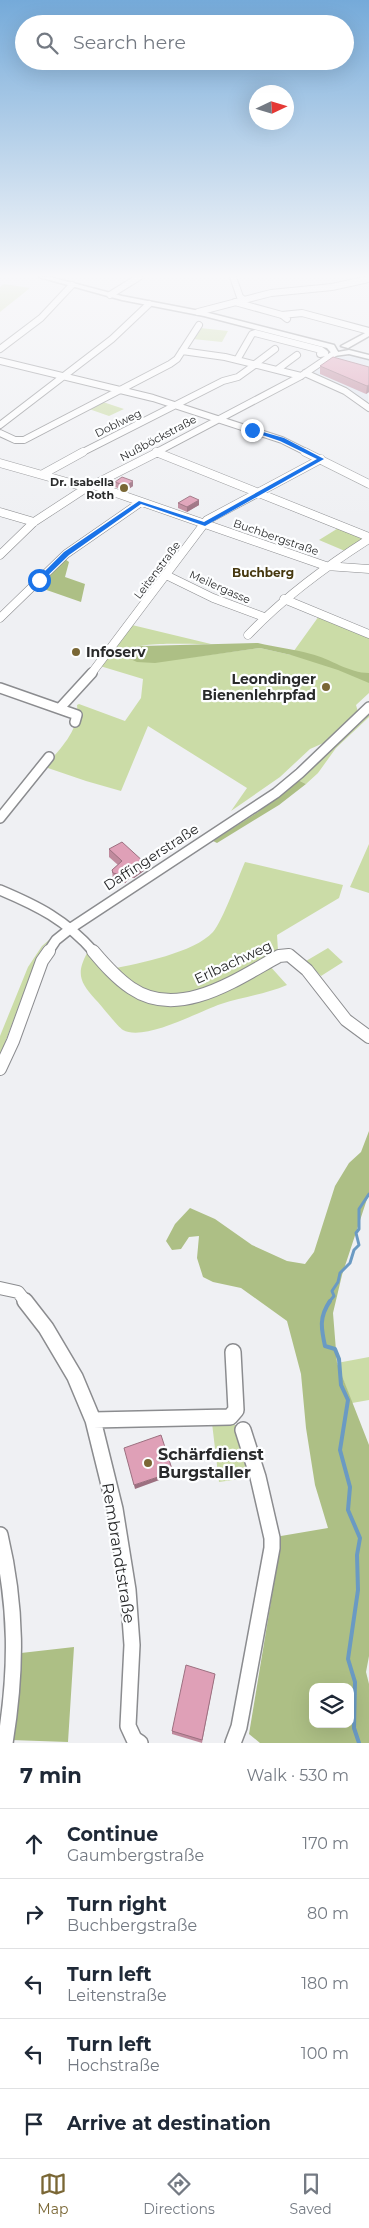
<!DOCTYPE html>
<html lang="en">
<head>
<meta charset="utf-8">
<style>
  body { margin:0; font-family:Montserrat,sans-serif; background:#f2f2f3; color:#1f2937 }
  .controls { position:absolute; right:15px; bottom:15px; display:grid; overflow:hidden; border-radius:10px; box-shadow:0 5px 20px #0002 }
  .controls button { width:45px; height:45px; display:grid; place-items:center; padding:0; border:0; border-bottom:1px solid #e0e1e3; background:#fff; color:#1f2937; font:25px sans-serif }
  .compass { position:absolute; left:249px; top:85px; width:45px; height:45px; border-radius:50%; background:#fff; box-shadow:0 5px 20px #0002; rotate:86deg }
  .stop { position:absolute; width:15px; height:15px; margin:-11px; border:4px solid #1a73e8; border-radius:50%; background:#fff }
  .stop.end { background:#1a73e8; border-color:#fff; box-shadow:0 1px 5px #0008 }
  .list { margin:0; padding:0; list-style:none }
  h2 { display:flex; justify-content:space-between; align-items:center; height:65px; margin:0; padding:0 20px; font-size:21px }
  h2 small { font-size:16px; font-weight:400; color:#747a83 }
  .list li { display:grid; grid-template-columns:32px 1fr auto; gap:15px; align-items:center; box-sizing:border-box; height:70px; padding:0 20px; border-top:1px solid #e0e1e3 }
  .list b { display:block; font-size:19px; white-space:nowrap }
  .list p { margin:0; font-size:16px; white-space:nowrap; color:#747a83 }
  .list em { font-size:16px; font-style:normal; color:#747a83 }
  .icon { flex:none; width:28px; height:28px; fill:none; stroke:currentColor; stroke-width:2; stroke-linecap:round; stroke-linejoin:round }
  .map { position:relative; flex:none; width:369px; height:1743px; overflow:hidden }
  .search { position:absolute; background:#fff; box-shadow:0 5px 20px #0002; left:15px; right:15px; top:15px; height:55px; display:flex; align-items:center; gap:12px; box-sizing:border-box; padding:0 18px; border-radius:28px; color:#747a83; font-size:19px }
  .sheet { height:415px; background:#fff }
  nav { display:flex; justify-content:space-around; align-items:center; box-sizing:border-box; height:70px; border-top:1px solid #e0e1e3; background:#fff; font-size:14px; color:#747a83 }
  nav a { display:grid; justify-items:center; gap:2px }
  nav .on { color:#7a6735 }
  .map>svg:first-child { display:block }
</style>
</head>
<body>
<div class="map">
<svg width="369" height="1743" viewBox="0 0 369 1743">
  <rect width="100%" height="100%" fill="#eff0f3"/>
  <path fill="#e0e5ef" d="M355 356 369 359 368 404 337 384 311 373 338 357Z"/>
  <path fill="#cbdca7" d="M4 284 30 288 0 312V287Z
    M200 328 228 331 222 342 193 339Z
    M103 402 124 409 109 416 89 409Z
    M340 527 366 540 345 551 319 540Z
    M319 616 369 636V693L356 705 358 712 328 741 310 749 280 777 231 811 247 788 148 726 121 791 86 781 45 767C60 748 80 731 77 705L79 704 125 721 141 698 143 679 100 666 132 625 211 644C191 645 139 640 125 652L128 658 155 662 260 648 291 655Z
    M369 711V717L336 748 318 773 306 784 298 780Z
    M369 844V893L350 887Z
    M245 862 343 885 339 898 277 935 278 951 275 955C235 975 183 1012 137 988 128 983 120 975 112 969 139 963 194 953 213 932 223 920 238 878 245 862Z
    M63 928 43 947 37 957 0 1056V1036L28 967 42 946Z
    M328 948 343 962 321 976 306 961Z
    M87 953 118 984 164 1002 269 965 287 985C266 994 243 997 221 1004 200 1011 144 1042 123 1030 118 1027 101 1005 95 999 80 982 76 974 87 953Z
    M369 1357V1400L352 1403 337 1363Z
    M212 1423H232L240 1428 254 1477 219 1482Z"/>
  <path fill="#adbf85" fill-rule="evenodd" d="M65 559 69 562 65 577 85 584 81 602 38 587Z
    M258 643C275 647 294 649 311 654 331 659 349 673 369 673V683L338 670 291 655 260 648 155 663 137 662 128 658 125 652 130 648 142 646Z
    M298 780 306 784 279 805 217 843 213 841 258 812Z
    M369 1131V1193L342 1275 333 1313 337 1363 369 1445V1656L366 1672 369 1684V1743H260L249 1734 277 1565 275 1537 328 1528 315 1485 306 1428 301 1374 287 1321 241 1288 213 1282 203 1277 197 1258 199 1236 189 1237 181 1249 172 1250 166 1241 175 1224 190 1208 215 1219 252 1245 287 1261 305 1264 314 1252 335 1186 349 1163 361 1152ZM313 1687H350V1724H313Z
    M74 1647 68 1742 11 1740 21 1653Z"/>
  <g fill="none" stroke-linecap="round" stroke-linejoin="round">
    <path stroke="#6a9ac3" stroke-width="3" d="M329 1302 334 1296 332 1291 338 1282 340 1273 350 1263 354 1250 359 1245 356 1233 359 1229V1209L369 1194"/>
    <path stroke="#6a9ac3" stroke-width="4" d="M330 1301C319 1317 321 1328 325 1346L335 1349 339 1359 341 1385 348 1400 340 1450 350 1487 348 1510 360 1538 357 1555 358 1590 348 1659 355 1682 354 1728 359 1743"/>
    <defs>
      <path id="minor-far4" d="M233 277 240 297 244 300
        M110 295 139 277
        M235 302 282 315 287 319
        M198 312 271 293 332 287 369 279
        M282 315 302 313 369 331
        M0 349 41 318 72 285
        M321 350 325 353 320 354Z
        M182 351 225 357 301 376
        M237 360 252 334 255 333 321 350
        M0 361 153 398 282 440 308 453
        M255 364 275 349
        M278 369 297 355
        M305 373 345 391 369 408
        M0 425 112 339 149 304
        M0 433 15 440H24L170 364 177 359 199 325
        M156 452 159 453
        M81 453 223 381 238 377 256 364
        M155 453 301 376 335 353"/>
      <path id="minor-far3" d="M156 452 369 537
        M305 452 369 484
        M0 463 88 488
        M43 474 83 452
        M93 485 326 566 369 569
        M0 512 34 522
        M0 555 34 522 83 490 158 452
        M168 576 213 598 264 617
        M284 599 369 634
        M0 618 66 554 141 502
        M248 635C284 597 325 567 369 539
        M91 674 207 520 321 459"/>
      <path id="minor-far2" d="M0 688 77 715 75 722
        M60 708 92 673
        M0 818 49 757
        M0 890C38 906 66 920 94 952
        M48 952 56 940 71 928 276 793 300 773 369 707"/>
      <path id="minor-far1" d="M93 951C104 964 116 978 131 988 179 1021 237 979 279 956L289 955 307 970 346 1020 369 1037
        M0 1069 13 1041 42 961 49 951
        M0 1288 18 1292 26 1302"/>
      <path id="minor" d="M25 1301 46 1328 75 1377 93 1420 115 1509 128 1590 132 1645 128 1726 134 1739 140 1743
        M93 1420 230 1417 236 1410 233 1352
        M0 1535C17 1607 17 1670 5 1743
        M233 1743 239 1727 272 1548V1538L258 1477 243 1430"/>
      <path id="tertiary" d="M39 277H50L122 296 205 312 334 345 338 352 349 350 369 355V359L349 354 334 356 327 348 204 316 122 300Z
        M369 331V336L348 348 341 346Z"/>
    </defs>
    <use href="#minor-far4" stroke="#8b8c8f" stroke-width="8"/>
    <use href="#minor-far3" stroke="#8b8c8f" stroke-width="9"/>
    <use href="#minor-far2" stroke="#8b8c8f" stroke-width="12"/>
    <use href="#minor-far1" stroke="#8b8c8f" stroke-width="14"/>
    <use href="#minor" stroke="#8b8c8f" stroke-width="18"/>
    <use href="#tertiary" stroke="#8b8c8f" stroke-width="3"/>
    <use href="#minor-far4" stroke="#fff" stroke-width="6"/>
    <use href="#minor-far3" stroke="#fff" stroke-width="8"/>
    <use href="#minor-far2" stroke="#fff" stroke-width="9"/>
    <use href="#minor-far1" stroke="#fff" stroke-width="12"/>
    <use href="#minor" stroke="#fff" stroke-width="15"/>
    <use href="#tertiary" fill="#fff" fill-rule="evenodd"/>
  </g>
  <path fill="#c08a9d" d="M320 366 369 367V392L366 394 320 374Z
    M115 482 133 486 126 491 115 487Z
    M199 500V505L187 512 178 508V503Z
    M109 849 145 863V870L134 878H130L125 883 113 880 112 870 118 865 109 857Z
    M215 1674 202 1743 172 1734V1731Z"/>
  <path fill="#9c7080" d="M369 385V392L366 394 367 386Z
    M133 481V486L126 491V486Z
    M199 500V505L187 512V507Z
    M145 863V870L134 878 133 870Z
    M130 870V878L125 883V876Z
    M173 1472V1475L135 1489 134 1485Z"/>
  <path fill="#dfa0b7" stroke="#9c7080" d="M333 357 369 367V385L367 386 320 366Z
    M122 477 133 481 126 486 115 482Z
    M190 496 199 500 187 507 178 503Z
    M122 842 145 863 133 870H130L125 876 113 873 112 870 122 861 109 849Z
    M161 1435 173 1472 134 1485 124 1448Z
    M186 1665 215 1674 202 1740 172 1731Z"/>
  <linearGradient id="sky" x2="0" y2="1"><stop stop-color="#75aad9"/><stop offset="0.53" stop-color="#f8f8fa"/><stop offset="1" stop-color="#f8f8fa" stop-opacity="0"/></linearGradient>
  <rect width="369" height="521" fill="url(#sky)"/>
  <path fill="#1a73e8" d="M252 429 284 438 324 459 205 526 141 504 69 555 41 582H37V579L64 552 139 501 204 522 317 459 280 441 250 431Z"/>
  <g fill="#7a6735" stroke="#fdfeff" stroke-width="2">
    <circle cx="124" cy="488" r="5"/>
    <circle cx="76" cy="652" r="5"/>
    <circle cx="326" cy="687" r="5"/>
    <circle cx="148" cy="1463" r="5"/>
  </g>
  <g text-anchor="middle" stroke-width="4.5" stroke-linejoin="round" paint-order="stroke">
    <g font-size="11" fill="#292a2b" stroke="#fdfeff">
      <text transform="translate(118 423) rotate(-26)" y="4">Doblweg</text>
      <text transform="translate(158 438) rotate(-28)" y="4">Nußböckstraße</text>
      <text transform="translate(276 537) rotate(19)" y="4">Buchbergstraße</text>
      <text transform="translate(157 570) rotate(-53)" y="4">Leitenstraße</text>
      <text transform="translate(220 587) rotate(24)" y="4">Meilergasse</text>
    </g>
    <g font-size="11" font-weight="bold" fill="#292a2b" stroke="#fdfeff" text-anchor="end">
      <text x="114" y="486">Dr. Isabella<tspan x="114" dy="13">Roth</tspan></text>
    </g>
    <g font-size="12" font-weight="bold" fill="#46380f" stroke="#fdfeff">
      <text x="263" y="577">Buchberg</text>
    </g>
    <g font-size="14" font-weight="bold" fill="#292a2b" stroke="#fdfeff" text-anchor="start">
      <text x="86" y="657">Infoserv</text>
      <text x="316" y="684" text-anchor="end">Leondinger<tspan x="316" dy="16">Bienenlehrpfad</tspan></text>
    </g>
    <g font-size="14" fill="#292a2b" stroke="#fdfeff">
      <text transform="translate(151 857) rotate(-33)" y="5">Daffingerstraße</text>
      <text transform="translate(233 962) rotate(-25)" y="5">Erlbachweg</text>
    </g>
    <g font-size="16" font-weight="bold" fill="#292a2b" stroke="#fdfeff" text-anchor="start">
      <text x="158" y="1460">Schärfdienst<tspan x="158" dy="18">Burgstaller</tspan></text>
    </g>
    <g font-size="16" fill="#292a2b" stroke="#fdfeff">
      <text transform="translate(119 1553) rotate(81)" y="6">Rembrandtstraße</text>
    </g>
  </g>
</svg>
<div class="controls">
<button><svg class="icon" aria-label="layers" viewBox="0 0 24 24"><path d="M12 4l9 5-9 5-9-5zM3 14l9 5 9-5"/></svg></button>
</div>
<svg class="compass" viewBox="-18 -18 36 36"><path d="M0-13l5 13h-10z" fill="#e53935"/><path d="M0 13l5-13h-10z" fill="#747a83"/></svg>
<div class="stop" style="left:39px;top:580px"></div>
<div class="stop end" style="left:252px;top:430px"></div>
<div class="search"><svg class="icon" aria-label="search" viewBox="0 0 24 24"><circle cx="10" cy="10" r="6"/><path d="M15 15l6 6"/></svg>Search here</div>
</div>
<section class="sheet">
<h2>7 min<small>Walk · 530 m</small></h2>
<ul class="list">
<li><svg class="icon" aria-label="ahead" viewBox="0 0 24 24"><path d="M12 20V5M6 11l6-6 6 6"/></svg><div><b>Continue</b><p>Gaumbergstraße</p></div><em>170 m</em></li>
<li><svg class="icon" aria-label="right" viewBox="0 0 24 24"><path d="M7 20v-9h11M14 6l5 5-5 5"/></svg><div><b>Turn right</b><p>Buchbergstraße</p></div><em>80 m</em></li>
<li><svg class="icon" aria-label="left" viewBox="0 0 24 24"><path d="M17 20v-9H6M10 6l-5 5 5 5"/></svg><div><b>Turn left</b><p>Leitenstraße</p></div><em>180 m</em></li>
<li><svg class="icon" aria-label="left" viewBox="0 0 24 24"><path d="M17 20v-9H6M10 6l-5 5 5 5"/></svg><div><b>Turn left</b><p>Hochstraße</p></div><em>100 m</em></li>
<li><svg class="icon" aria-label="arrive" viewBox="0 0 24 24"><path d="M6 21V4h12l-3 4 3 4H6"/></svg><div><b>Arrive at destination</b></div></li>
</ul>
</section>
<nav>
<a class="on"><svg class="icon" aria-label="map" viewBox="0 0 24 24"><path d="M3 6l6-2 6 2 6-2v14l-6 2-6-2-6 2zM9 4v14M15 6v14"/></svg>Map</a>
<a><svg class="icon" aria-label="directions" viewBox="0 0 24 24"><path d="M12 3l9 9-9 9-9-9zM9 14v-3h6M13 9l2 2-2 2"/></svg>Directions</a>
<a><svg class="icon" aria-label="saved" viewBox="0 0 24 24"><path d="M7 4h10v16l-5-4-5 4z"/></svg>Saved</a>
</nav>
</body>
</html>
